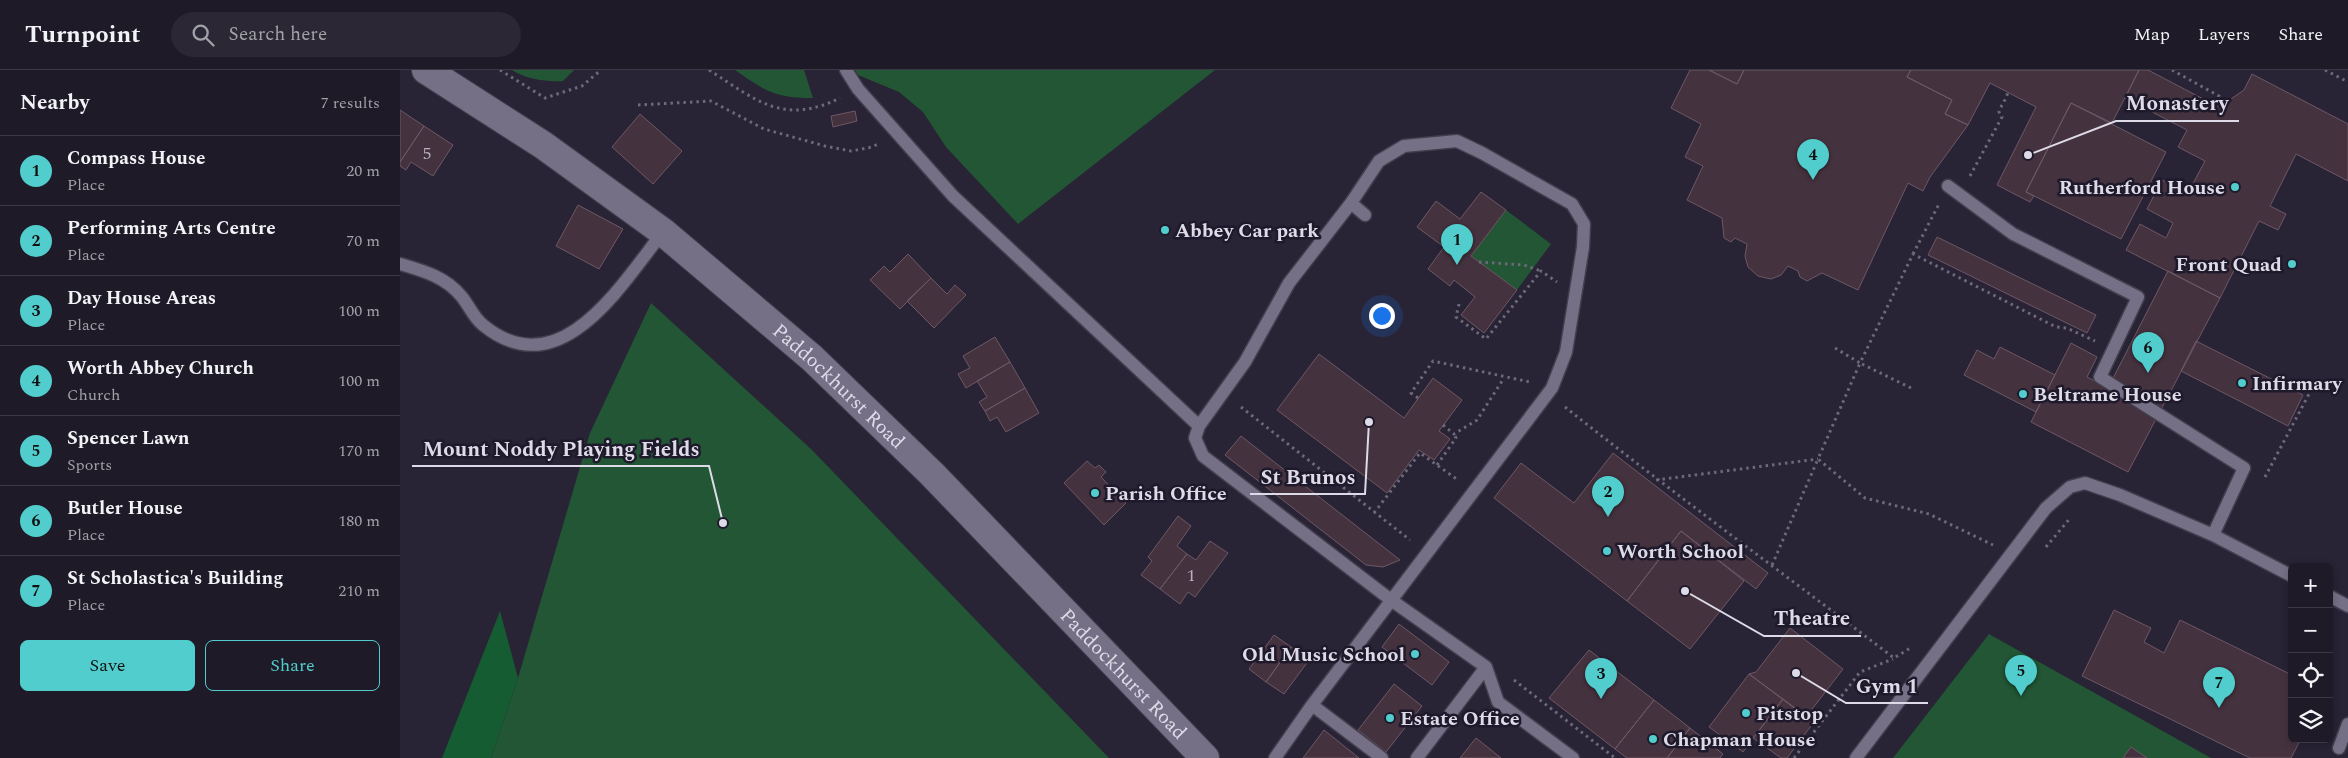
<!DOCTYPE html>
<html lang="en">
<head>
<meta charset="utf-8">
<style>
  body { margin:0; font-family:Spectral,serif; background:#2b2734; color:#f1f3f6 }
  .controls { position:absolute; right:15px; bottom:15px; display:grid; overflow:hidden; border-radius:8px; box-shadow:0 2px 8px #0003 }
  .controls button { width:45px; height:45px; display:grid; place-items:center; padding:0; border:0; border-bottom:1px solid #3c3845; background:#1e1a28; color:#f1f3f6; font:25px sans-serif }
  .you { position:absolute; left:981px; top:245px; width:18px; height:18px; margin:-12px; border:4px solid #fff; border-radius:50%; background:#1a73e8; box-shadow:0 0 0 8px #1a73e833 }
  .badge { display:grid; place-items:center; width:32px; height:32px; border-radius:50%; background:#52cdcd; color:#111; font-size:16px; font-weight:700 }
  .pin { position:absolute; translate:-50% -41px; filter:drop-shadow(0 1px 2px #0008) }
  .pin::after { content:''; position:absolute; top:26px; width:18px; height:15px; background:inherit; clip-path:polygon(0 0,100% 0,50% 100%) }
  .list { margin:0; padding:0; list-style:none }
  h2 { display:flex; justify-content:space-between; align-items:center; height:65px; margin:0; padding:0 20px; font-size:21px }
  h2 small { font-size:16px; font-weight:400; color:#a1a1a8 }
  .list li { display:grid; grid-template-columns:32px 1fr auto; gap:15px; align-items:center; box-sizing:border-box; height:70px; padding:0 20px; border-top:1px solid #3c3845 }
  .list b { display:block; font-size:19px; white-space:nowrap }
  .list p { margin:0; font-size:16px; white-space:nowrap; color:#a1a1a8 }
  .list em { font-size:16px; font-style:normal; color:#a1a1a8 }
  .actions { display:flex; gap:10px; padding:15px 20px }
  .actions a { flex:1; padding:11px 0; border:1px solid #52cdcd; border-radius:8px; text-align:center; font-size:18px; color:#52cdcd }
  .actions .main { background:#52cdcd; color:#111 }
  .icon { flex:none; width:28px; height:28px; fill:none; stroke:currentColor; stroke-width:2; stroke-linecap:round; stroke-linejoin:round }
  .map { position:relative; flex:none; width:1948px; height:688px; overflow:hidden }
  header { display:flex; align-items:center; gap:30px; box-sizing:border-box; height:70px; padding:0 25px; background:#1e1a28; border-bottom:1px solid #3c3845 }
  header strong { font-size:24px }
  nav { display:flex; gap:28px; margin-inline-start:auto; font-size:18px }
  .search { width:350px; height:45px; background:#2b2734; display:flex; align-items:center; gap:12px; box-sizing:border-box; padding:0 18px; border-radius:28px; color:#a1a1a8; font-size:19px }
  main { display:flex }
  aside { flex:1; background:#1e1a28 }
  .map>svg:first-child { display:block }
</style>
</head>
<body>
<header>
<strong>Turnpoint</strong>
<div class="search"><svg class="icon" aria-label="search" viewBox="0 0 24 24"><circle cx="10" cy="10" r="6"/><path d="M15 15l6 6"/></svg>Search here</div>
<nav><a>Map</a><a>Layers</a><a>Share</a></nav>
</header>
<main>
<aside>
<h2>Nearby<small>7 results</small></h2>
<ul class="list">
<li><span class="badge">1</span><div><b>Compass House</b><p>Place</p></div><em>20 m</em></li>
<li><span class="badge">2</span><div><b>Performing Arts Centre</b><p>Place</p></div><em>70 m</em></li>
<li><span class="badge">3</span><div><b>Day House Areas</b><p>Place</p></div><em>100 m</em></li>
<li><span class="badge">4</span><div><b>Worth Abbey Church</b><p>Church</p></div><em>100 m</em></li>
<li><span class="badge">5</span><div><b>Spencer Lawn</b><p>Sports</p></div><em>170 m</em></li>
<li><span class="badge">6</span><div><b>Butler House</b><p>Place</p></div><em>180 m</em></li>
<li><span class="badge">7</span><div><b>St Scholastica's Building</b><p>Place</p></div><em>210 m</em></li>
</ul>
<div class="actions"><a class="main">Save</a><a>Share</a></div>
</aside>
<div class="map">
<svg width="1948" height="688" viewBox="0 0 1948 688">
  <rect width="100%" height="100%" fill="#282335"/>
  <path fill="#225635" d="M112 0H174L163 11C146 12 125 9 112 0Z
    M335 0H404L413 28C375 28 365 21 335 0Z
    M455 0H815L618 154 546 77 523 42 499 22 458 5Z
    M1106 140 1151 174 1117 220 1071 186Z
    M251 233 412 380 709 688H91L118 608 190 363Z
    M1589 564 1811 688H1493Z"/>
  <path fill="#165c33" d="M100 541 118 608 91 688H42Z"/>
  <path fill="#45323f" stroke="#6e5866" d="M1290 0H1309L1337 14 1344 0H1511L1507 7 1552 30 1545 44 1568 55 1530 107 1523 121 1508 113 1458 220 1422 203 1407 211 1400 207 1398 201 1388 196 1381 205 1371 209 1358 206 1348 197 1345 186 1347 174 1335 168 1331 172 1324 168 1322 148 1287 130 1303 96 1285 87 1301 54 1271 38Z
    M1309 0H1344L1337 14Z
    M1511 0H1739L1712 53 1671 33 1626 122 1634 126 1630 132 1597 115 1636 37 1590 13 1568 55 1545 44 1552 30 1507 7Z
    M1739 0H1748L1809 32 1822 35 1844 20 1852 4 1948 54V111L1896 84 1870 136 1886 144 1878 160 1859 151 1820 228 1726 180 1740 154 1766 168 1773 153 1747 139 1762 110 1788 123 1805 91 1778 77 1787 60 1725 28Z
    M1671 33 1766 82 1721 169 1626 122Z
    M0 40 24 56 0 92Z
    M455 41 457 51 433 57 431 46Z
    M240 44 282 81 253 114 212 77Z
    M24 56 53 75 33 106 11 92 6 100 0 96V92Z
    M1081 122 1106 140 1071 186 1117 220 1084 263 1061 245 1075 227 1054 210 1050 216 1028 199 1044 177 1017 157 1036 131 1060 149Z
    M178 135 223 159 199 199 156 176Z
    M1537 167 1696 245 1687 263 1528 185Z
    M508 184 531 208 500 239 470 210 484 196 490 202Z
    M1768 201 1820 228 1728 402 1631 352 1671 273 1697 287 1687 307 1708 318Z
    M531 208 547 224 555 215 566 225 534 258 507 231Z
    M595 267 610 292 566 318 558 304 570 298 563 286Z
    M1796 271 1903 325 1888 356 1781 301Z
    M1600 277 1655 305 1636 342 1564 305 1577 280 1594 289Z
    M919 284 1004 348 1033 308 1062 330 1039 361 1050 369 1034 390 1019 380 987 423 877 340Z
    M610 292 625 318 585 341 579 332 587 327 577 311Z
    M625 318 639 343 606 362 597 347 590 351 585 341Z
    M841 366 1000 490 983 497 966 495 825 385Z
    M1213 383 1368 503 1356 519 1281 461 1227 531 1094 428 1121 393 1174 433Z
    M687 391 695 398 699 395 706 402 701 407 726 433 704 455 664 413Z
    M778 446 791 456 777 476 787 484 760 519 741 505 752 491 748 487Z
    M1281 461 1344 511 1290 579 1227 531Z
    M810 471 828 483 795 527 788 522 780 534 760 519 787 484 796 490Z
    M1714 540 1751 558 1744 572 1764 583 1780 550 1892 605V669H1901L1891 688H1850L1682 606Z
    M999 554 1049 592 1032 615 982 577Z
    M1390 558 1443 599 1406 647 1349 604 1356 602Z
    M874 565 891 577 866 612 849 599Z
    M891 577 909 590 884 624 866 612Z
    M1189 580 1254 630 1215 679 1149 628Z
    M1349 604 1383 629 1343 682 1309 657Z
    M994 614 1022 636 986 682 958 660Z
    M1383 629 1414 652 1387 688H1381L1353 668Z
    M1254 630 1290 658 1267 688H1227L1215 679Z
    M1290 658 1323 684 1320 688H1267Z
    M924 660 959 688H903Z
    M1076 668 1101 688H1060Z
    M1731 677 1747 688H1723Z"/>
  <g fill="none" stroke-linecap="round" stroke-linejoin="round">
    <defs>
      <path id="lane" d="M446 0 458 19 553 126 799 356
        M1548 116 1613 164 1738 227 1700 307 1844 398 1813 465
        M951 133 965 145
        M0 194C24 201 46 207 62 227 70 237 73 247 83 255 160 318 221 215 263 162
        M1929 526 1948 536
        M912 635 982 688
        M1939 678 1948 654
        M875 688 912 635 1152 318 1166 282 1183 177 1184 154 1172 134 1082 83 1057 71 1004 76 979 91 951 133 889 213 845 292 799 356 795 368 803 386 991 530 1086 597 1098 632 1173 688
        M1017 688 1086 597
        M1456 688 1646 438 1670 417 1685 413 1720 425 1813 465 1892 506"/>
      <g id="secondary">
        <path id="s1" d="M26 0 143 75 263 162 412 288 532 404 805 688"/>
      </g>
    </defs>
    <use href="#lane" stroke="#423e4d" stroke-width="15"/>
    <use href="#secondary" stroke="#423e4d" stroke-width="30"/>
    <path stroke="#6d6979" stroke-width="3" stroke-dasharray="2.5 4" stroke-linecap="butt" d="M100 0 145 28 182 16 201 0
      M309 0C356 30 383 56 440 28
      M1772 0 1819 26 1822 35
      M1925 0 1948 12
      M238 35 311 31 364 59 425 76 451 81 472 77 478 74
      M1570 106 1602 47 1599 42C1601 35 1606 30 1608 22
      M1513 184 1539 134
      M1079 192 1124 195 1141 201
      M1059 234 1056 247 1086 269 1141 201 1157 212
      M1435 278 1460 293 1513 184 1656 257 1667 258 1695 271
      M1511 318 1460 293 1418 389 1465 428 1529 444 1593 475
      M1018 328 1011 323 1033 291 1130 312
      M841 337 1010 470
      M1165 337C1273 423 1384 504 1494 588L1512 577
      M1043 355 1054 364 1077 350 1104 308
      M1037 395 1056 368 1054 364
      M1865 407 1909 324
      M1256 410 1418 389
      M974 443 1020 383 1058 410
      M1646 477 1671 447
      M1372 495 1418 389
      M1114 610 1215 688
      M1394 688 1460 602 1493 589"/>
    <use href="#lane" stroke="#767086" stroke-width="12"/>
    <use href="#secondary" stroke="#767086" stroke-width="28"/>
  </g>
  <g fill="#52cdcd" stroke="#1e192b" stroke-width="2">
    <circle cx="1835" cy="117" r="5"/>
    <circle cx="765" cy="160" r="5"/>
    <circle cx="1892" cy="194" r="5"/>
    <circle cx="1842" cy="313" r="5"/>
    <circle cx="1623" cy="324" r="5"/>
    <circle cx="695" cy="423" r="5"/>
    <circle cx="1207" cy="481" r="5"/>
    <circle cx="1015" cy="584" r="5"/>
    <circle cx="1346" cy="643" r="5"/>
    <circle cx="990" cy="648" r="5"/>
    <circle cx="1253" cy="669" r="5"/>
  </g>
  <g text-anchor="middle" stroke-width="5" stroke-linejoin="round" paint-order="stroke">
    <g font-size="18" fill="#b8b1be">
      <text x="27" y="89">5</text>
      <text x="791" y="511">1</text>
    </g>
    <g font-size="20" font-weight="bold" fill="#dedbe8" stroke="#1e192b" text-anchor="start">
      <text x="1825" y="124" text-anchor="end">Rutherford House</text>
      <text x="775" y="167">Abbey Car park</text>
      <text x="1882" y="201" text-anchor="end">Front Quad</text>
      <text x="1852" y="320">Infirmary</text>
      <text x="1633" y="331">Beltrame House</text>
      <text x="705" y="430">Parish Office</text>
      <text x="1217" y="488">Worth School</text>
      <text x="1005" y="591" text-anchor="end">Old Music School</text>
      <text x="1356" y="650">Pitstop</text>
      <text x="1000" y="655">Estate Office</text>
      <text x="1263" y="676">Chapman House</text>
    </g>
    <g font-size="20" fill="#dedbe8" stroke="#1e192b">
      <text dy="7" stroke="none"><textPath href="#s1" startOffset="521">Paddockhurst Road</textPath></text>
      <text dy="7" stroke="none"><textPath href="#s1" startOffset="926">Paddockhurst Road</textPath></text>
    </g>
  </g>
  <path fill="none" stroke="#dedbe8" stroke-width="2" d="M1628 85L1716 51H1839M323 453L309 396H12M969 352L965 424H850M1285 521L1364 566H1461M1396 603L1446 633H1528"/>
  <g fill="#dedbe8" stroke="#1e192b" stroke-width="2">
    <circle cx="1628" cy="85" r="5"/>
    <circle cx="323" cy="453" r="5"/>
    <circle cx="969" cy="352" r="5"/>
    <circle cx="1285" cy="521" r="5"/>
    <circle cx="1396" cy="603" r="5"/>
  </g>
  <g font-size="21" text-anchor="middle" font-weight="bold" fill="#dedbe8" stroke="#1e192b" stroke-width="5" stroke-linejoin="round" paint-order="stroke">
    <text x="1777" y="40">Monastery</text>
    <text x="161" y="386">Mount Noddy Playing Fields</text>
    <text x="908" y="414">St Brunos</text>
    <text x="1412" y="555">Theatre</text>
    <text x="1487" y="623">Gym 1</text>
  </g>
</svg>
<div class="controls">
<button>+</button>
<button>−</button>
<button><svg class="icon" aria-label="locate" viewBox="0 0 24 24"><circle cx="12" cy="12" r="6"/><path d="M12 2v4M12 18v4M2 12h4M18 12h4"/></svg></button>
<button><svg class="icon" aria-label="layers" viewBox="0 0 24 24"><path d="M12 4l9 5-9 5-9-5zM3 14l9 5 9-5"/></svg></button>
</div>
<div class="you"></div>
<div class="pin badge" style="left:1057px;top:195px">1</div>
<div class="pin badge" style="left:1208px;top:447px">2</div>
<div class="pin badge" style="left:1201px;top:629px">3</div>
<div class="pin badge" style="left:1413px;top:110px">4</div>
<div class="pin badge" style="left:1621px;top:626px">5</div>
<div class="pin badge" style="left:1748px;top:303px">6</div>
<div class="pin badge" style="left:1819px;top:638px">7</div>
</div>
</main>
</body>
</html>
